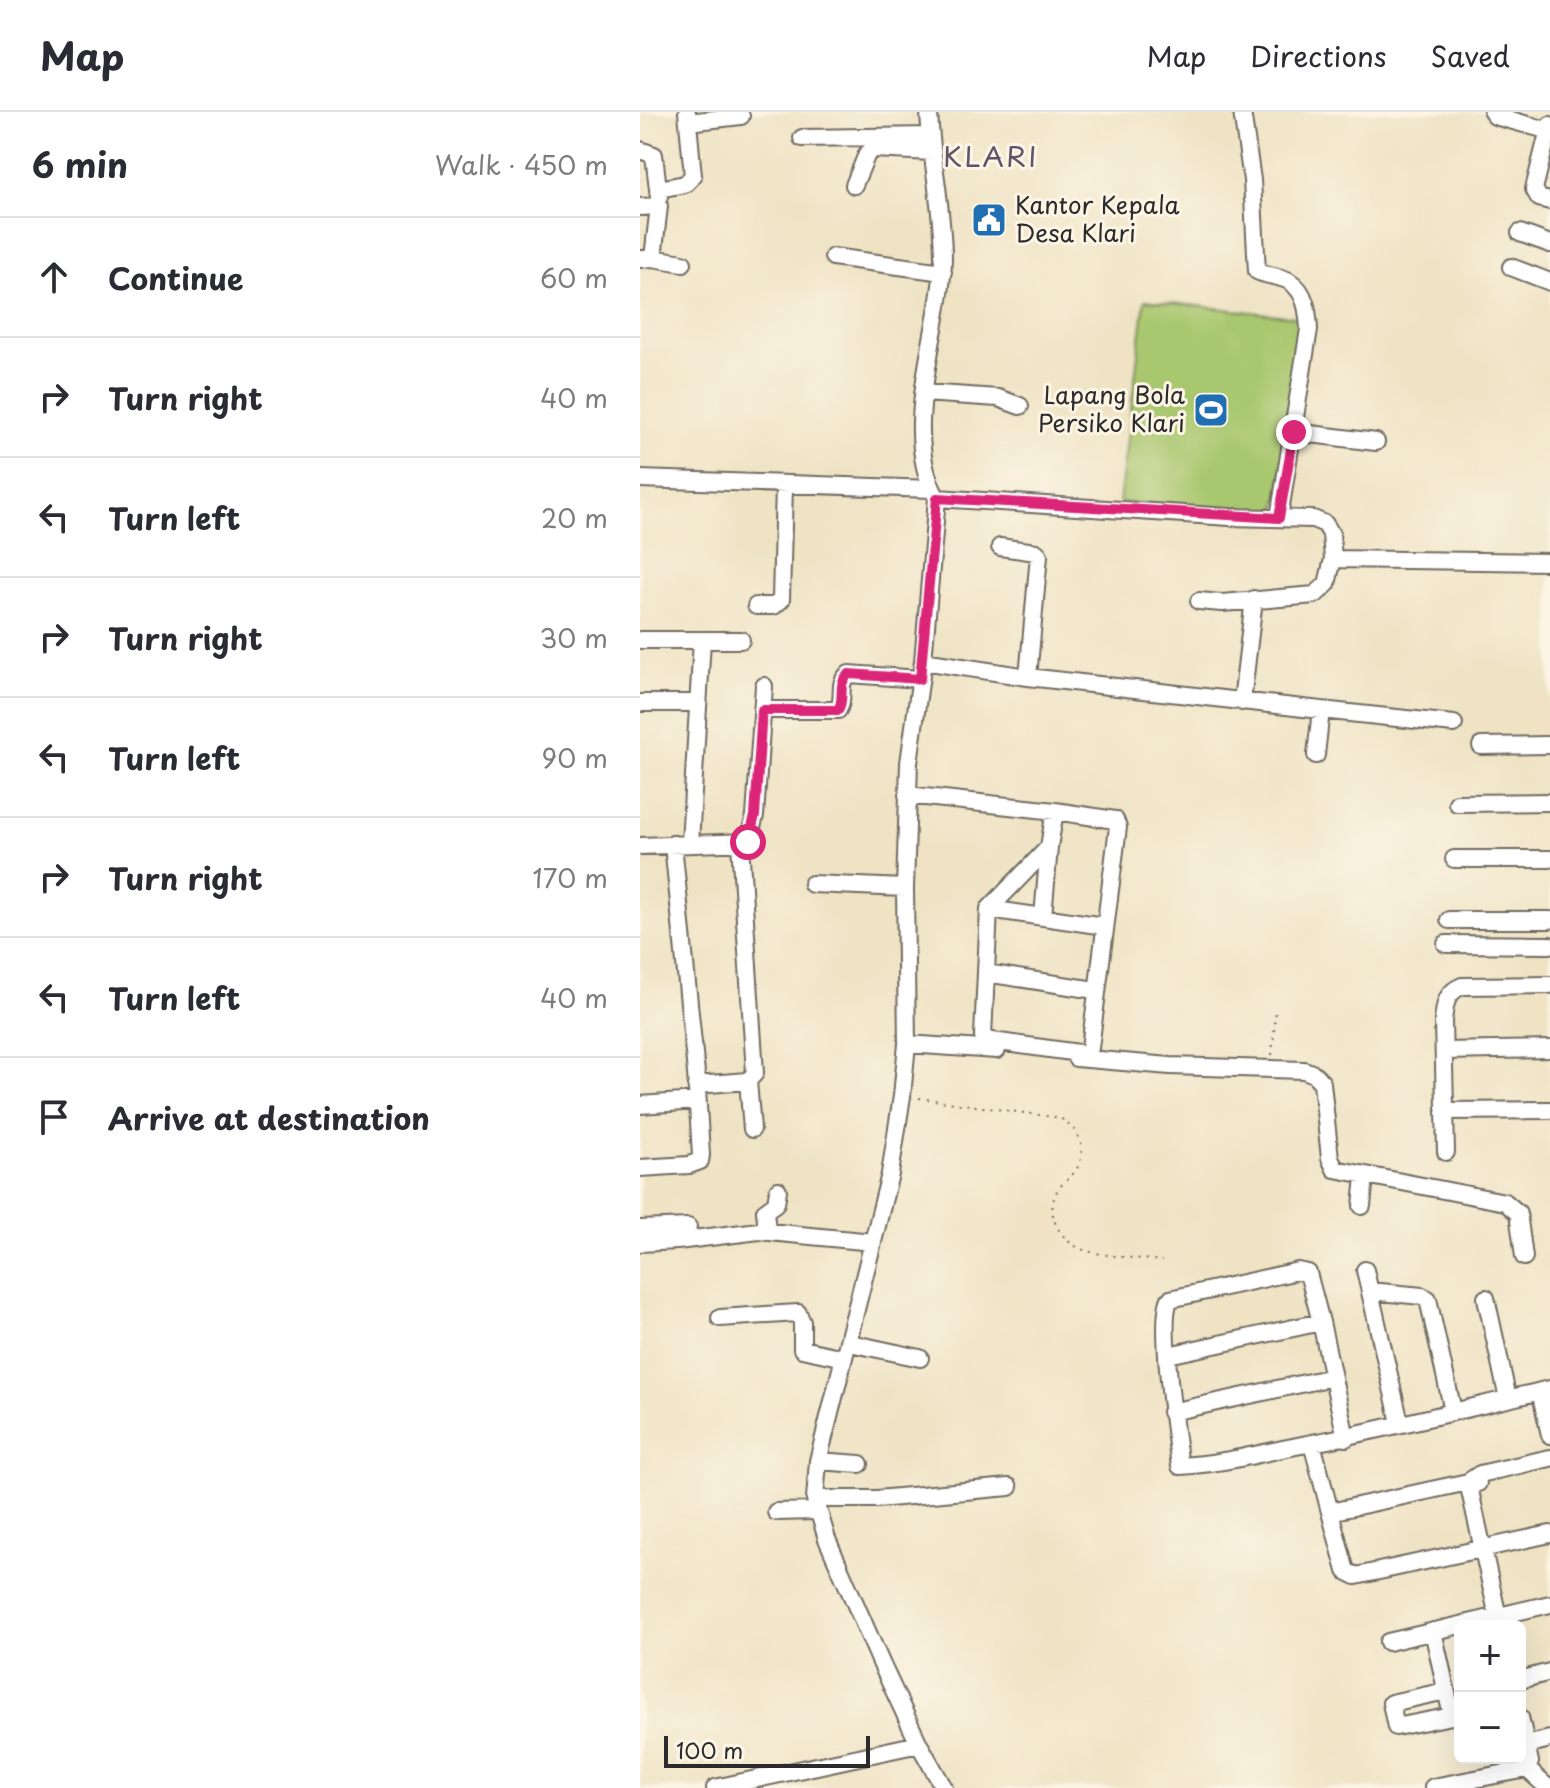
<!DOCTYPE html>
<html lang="en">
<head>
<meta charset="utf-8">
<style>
  body { margin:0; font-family:"Playpen Sans",sans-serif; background:#f2f2f3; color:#2b2b33 }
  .controls { position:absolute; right:24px; bottom:24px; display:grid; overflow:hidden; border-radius:12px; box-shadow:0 8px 32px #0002 }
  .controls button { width:72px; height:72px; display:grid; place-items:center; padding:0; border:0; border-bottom:2px solid #e1e1e2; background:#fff; color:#2b2b33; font:40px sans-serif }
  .scale { position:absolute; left:24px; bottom:20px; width:206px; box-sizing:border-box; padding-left:8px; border:4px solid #2b2b2b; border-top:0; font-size:22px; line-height:28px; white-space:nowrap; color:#2b2b2b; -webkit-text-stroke:6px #fcf5e5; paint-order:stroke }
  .stop { position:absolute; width:24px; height:24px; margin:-18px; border:6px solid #db2777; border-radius:50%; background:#fff }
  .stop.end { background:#db2777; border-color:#fff; box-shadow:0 2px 8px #0008 }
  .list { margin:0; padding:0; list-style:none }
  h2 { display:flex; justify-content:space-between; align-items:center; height:104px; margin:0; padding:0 32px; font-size:34px }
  h2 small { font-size:26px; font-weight:400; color:#7c7c81 }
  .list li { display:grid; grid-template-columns:52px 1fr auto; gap:24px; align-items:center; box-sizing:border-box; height:120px; padding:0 32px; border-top:2px solid #e1e1e2 }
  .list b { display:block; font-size:30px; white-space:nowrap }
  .list em { font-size:26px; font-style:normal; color:#7c7c81 }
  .icon { flex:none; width:44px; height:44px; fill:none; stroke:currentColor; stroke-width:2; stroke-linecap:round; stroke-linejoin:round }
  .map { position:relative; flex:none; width:910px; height:1676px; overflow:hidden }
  header { display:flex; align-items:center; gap:48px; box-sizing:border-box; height:112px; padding:0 40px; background:#fff; border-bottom:2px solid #e1e1e2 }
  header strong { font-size:38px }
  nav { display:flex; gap:44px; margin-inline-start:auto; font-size:28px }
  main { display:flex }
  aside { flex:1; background:#fff }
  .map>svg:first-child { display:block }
</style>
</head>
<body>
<header>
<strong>Map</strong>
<nav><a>Map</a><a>Directions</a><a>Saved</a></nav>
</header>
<main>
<aside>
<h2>6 min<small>Walk · 450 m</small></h2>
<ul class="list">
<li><svg class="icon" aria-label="ahead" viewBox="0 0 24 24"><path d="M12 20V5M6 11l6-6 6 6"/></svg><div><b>Continue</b></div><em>60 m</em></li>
<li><svg class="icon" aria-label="right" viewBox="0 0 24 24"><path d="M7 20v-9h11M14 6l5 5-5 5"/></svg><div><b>Turn right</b></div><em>40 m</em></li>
<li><svg class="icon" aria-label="left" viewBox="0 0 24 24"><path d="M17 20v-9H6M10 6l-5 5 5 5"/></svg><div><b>Turn left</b></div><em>20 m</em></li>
<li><svg class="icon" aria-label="right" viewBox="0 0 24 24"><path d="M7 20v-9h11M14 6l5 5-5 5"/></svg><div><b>Turn right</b></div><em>30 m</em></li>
<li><svg class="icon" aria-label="left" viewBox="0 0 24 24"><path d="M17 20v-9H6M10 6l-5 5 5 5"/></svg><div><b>Turn left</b></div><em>90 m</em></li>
<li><svg class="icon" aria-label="right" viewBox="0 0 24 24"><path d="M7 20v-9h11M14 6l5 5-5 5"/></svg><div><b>Turn right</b></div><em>170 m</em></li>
<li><svg class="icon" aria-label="left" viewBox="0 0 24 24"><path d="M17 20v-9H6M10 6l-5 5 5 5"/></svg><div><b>Turn left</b></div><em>40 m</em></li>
<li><svg class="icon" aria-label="arrive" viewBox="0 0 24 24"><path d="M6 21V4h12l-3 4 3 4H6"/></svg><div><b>Arrive at destination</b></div></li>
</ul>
</aside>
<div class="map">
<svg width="910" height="1676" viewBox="0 0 910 1676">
  <rect width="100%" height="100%" fill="#fcf5e5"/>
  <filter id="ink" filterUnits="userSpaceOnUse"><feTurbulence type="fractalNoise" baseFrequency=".0125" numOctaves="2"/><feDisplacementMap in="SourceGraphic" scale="16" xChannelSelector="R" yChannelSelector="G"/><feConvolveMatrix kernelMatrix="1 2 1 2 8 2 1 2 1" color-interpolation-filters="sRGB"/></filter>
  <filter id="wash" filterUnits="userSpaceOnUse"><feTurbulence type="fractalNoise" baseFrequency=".006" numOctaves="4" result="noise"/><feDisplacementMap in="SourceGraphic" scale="32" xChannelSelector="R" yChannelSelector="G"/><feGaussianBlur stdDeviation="1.8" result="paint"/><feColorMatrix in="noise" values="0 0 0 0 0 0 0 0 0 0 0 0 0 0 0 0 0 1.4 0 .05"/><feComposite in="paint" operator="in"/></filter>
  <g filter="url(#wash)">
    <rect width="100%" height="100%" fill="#efe3c4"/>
    <path fill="#a9c76e" stroke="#6a794c" stroke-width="2" d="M505 188 664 206 636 403 479 390Z"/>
  </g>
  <g filter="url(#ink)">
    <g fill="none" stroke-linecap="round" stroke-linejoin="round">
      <defs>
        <path id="minor" d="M289 0C291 48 303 98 303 146 302 219 258 318 297 386L283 549 269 651 265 776 267 932 262 984 250 1062 178 1349 175 1387 187 1427 242 1553 279 1632 304 1676
          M602 0 612 68 617 159C627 164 640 164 649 169 666 179 668 200 669 217L639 406
          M852 0 855 4 910 19
          M48 10 101 4
          M910 13 894 77 899 86 910 89
          M162 26 290 24
          M0 38 14 43 19 85
          M214 73 227 42 234 37 292 40
          M19 77 45 72 53 64 47 0
          M0 95 19 94 13 146
          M880 121 910 132
          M193 145 303 160
          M0 147 13 146 43 151
          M871 155 910 170
          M284 281 358 286 380 294
          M654 320 736 330
          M0 367 292 377
          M297 386 590 405 673 407 685 412 691 422 693 447 687 472 675 483 582 491 559 489
          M360 435 396 440 399 443 388 565
          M693 447 910 450
          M116 494H134L141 488 144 374
          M0 528H101
          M283 549 388 565 681 598 676 643
          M602 590 614 487
          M0 591H58
          M122 598H198C206 586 196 571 209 562L280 567
          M681 598 814 612
          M841 634 910 633
          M267 683 415 699 475 708 478 715 450 936 446 942 345 928 343 924 349 797 409 735 415 699
          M817 691 910 690
          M50 731 62 528
          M0 734 108 730 115 704 124 574
          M814 747H910
          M172 772 265 776
          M349 797 464 814
          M403 805 409 735
          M809 808H910
          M806 832 910 833
          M346 861 455 878
          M267 932 357 938
          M804 939 910 937
          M436 946 530 954 664 958 674 962 682 971 690 1046 695 1057 865 1090 878 1101 884 1145
          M108 969 112 1017
          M56 973 108 969 115 961 100 731
          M0 993 57 989
          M805 999 910 998
          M806 1040 803 909C805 893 805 881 822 874L910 873
          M0 1056 49 1053 60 1049 61 1043 56 961 33 732
          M722 1094 725 1064
          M0 1117 48 1115
          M127 1119 125 1099 136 1091 138 1078
          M0 1131 37 1129 119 1119 233 1130
          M725 1158 760 1311
          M730 1179 782 1184 788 1187 813 1299
          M846 1186 868 1287
          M80 1206 158 1201 162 1210V1237L204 1246
          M210 1231 280 1246
          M528 1243 681 1210
          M900 1279 910 1323
          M531 1300 693 1265
          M706 1326 681 1210 668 1161 658 1159 530 1187C518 1207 536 1326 540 1354 585 1352 628 1339 672 1331 752 1316 831 1295 910 1277
          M672 1331 690 1400
          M910 1346 840 1362 828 1370 690 1400 706 1459 716 1464 910 1422
          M178 1349 220 1352
          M838 1371 828 1370 860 1514
          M175 1387H237L369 1375
          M136 1400 178 1399
          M793 1519 812 1604 820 1602
          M748 1530 910 1492
          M880 1568 910 1560
          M806 1579 751 1591 756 1615 812 1604
          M880 1605 890 1650 887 1657 908 1676
          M886 1633 910 1627
          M793 1675 887 1657
          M75 1676 279 1632"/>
      </defs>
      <use href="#minor" stroke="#706b61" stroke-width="20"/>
      <path stroke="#706b61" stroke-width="2" stroke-dasharray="2 6" stroke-linecap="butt" d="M632 943 636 896
        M279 986 420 1006C439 1017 449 1037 436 1058 431 1066 420 1072 416 1081 404 1106 424 1133 447 1139 471 1145 498 1146 522 1149"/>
      <use href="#minor" stroke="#fff" stroke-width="16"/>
    </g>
  </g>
  <g fill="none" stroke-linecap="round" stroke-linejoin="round" filter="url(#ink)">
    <path stroke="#db2777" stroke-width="10" d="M108 730 115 704 122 598H198C206 586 196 571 209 562L280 567 297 386 639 406 654 320"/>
  </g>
  <defs>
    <symbol id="civic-square" viewBox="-11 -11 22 22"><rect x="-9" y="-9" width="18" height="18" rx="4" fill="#1f6fb2" stroke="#fcf5e5"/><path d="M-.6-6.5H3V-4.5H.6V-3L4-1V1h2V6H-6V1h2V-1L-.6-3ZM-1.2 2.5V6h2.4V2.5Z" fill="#fff"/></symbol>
    <symbol id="stadium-square" viewBox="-11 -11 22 22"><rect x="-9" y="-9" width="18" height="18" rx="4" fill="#1f6fb2" stroke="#fcf5e5"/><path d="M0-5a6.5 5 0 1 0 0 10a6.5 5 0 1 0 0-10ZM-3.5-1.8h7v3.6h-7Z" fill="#fff"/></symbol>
  </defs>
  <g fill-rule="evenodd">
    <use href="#civic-square" x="329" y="88" width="40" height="40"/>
    <use href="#stadium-square" x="551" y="278" width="40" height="40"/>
  </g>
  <g text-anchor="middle" stroke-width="6" stroke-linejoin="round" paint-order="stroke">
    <g font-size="24" fill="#2b2b2b" stroke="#fcf5e5" text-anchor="start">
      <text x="375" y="102">Kantor Kepala<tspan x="375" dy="28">Desa Klari</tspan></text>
      <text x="545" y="292" text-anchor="end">Lapang Bola<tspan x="545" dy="28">Persiko Klari</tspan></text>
    </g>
    <g font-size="28" letter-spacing="2" fill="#635369" stroke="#fcf5e5">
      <text x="351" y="55">KLARI</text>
    </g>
  </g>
</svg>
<div class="controls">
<button>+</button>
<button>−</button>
</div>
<div class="scale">100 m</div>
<div class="stop" style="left:108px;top:730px"></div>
<div class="stop end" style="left:654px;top:320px"></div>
</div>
</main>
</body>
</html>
